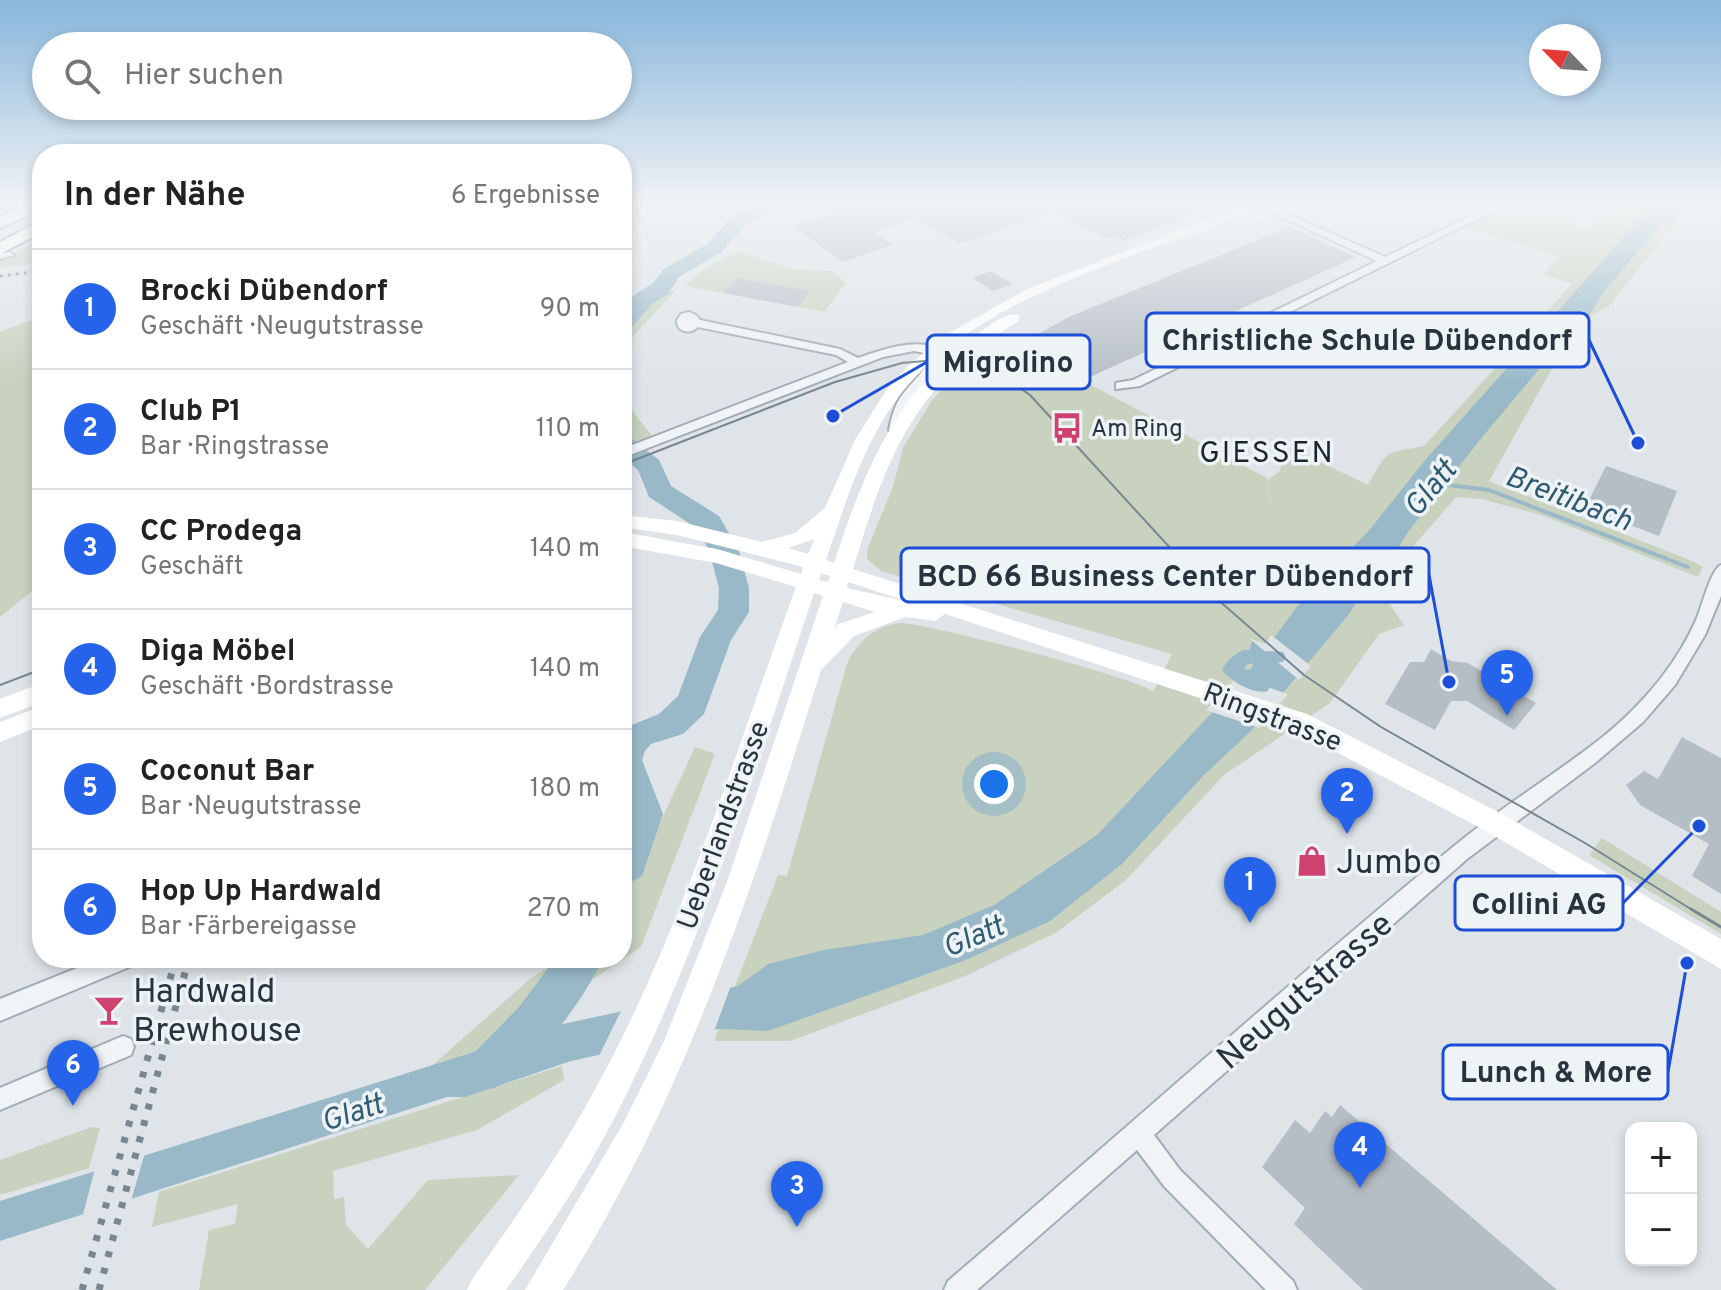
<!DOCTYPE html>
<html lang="de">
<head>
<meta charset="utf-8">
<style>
  body { margin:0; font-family:Overpass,sans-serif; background:#f6f6f6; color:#222 }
  .controls { position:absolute; right:24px; bottom:24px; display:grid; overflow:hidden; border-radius:16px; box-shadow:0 4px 12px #0003 }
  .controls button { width:72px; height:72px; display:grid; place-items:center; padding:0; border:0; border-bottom:2px solid #e0e0e0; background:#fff; color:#222; font:40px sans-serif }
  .compass { position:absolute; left:1529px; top:24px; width:72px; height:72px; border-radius:50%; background:#fff; box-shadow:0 4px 12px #0003; rotate:295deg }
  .you { position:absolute; left:994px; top:784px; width:28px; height:28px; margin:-20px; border:6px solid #fff; border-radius:50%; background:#1a73e8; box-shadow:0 0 0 12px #1a73e833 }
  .badge { display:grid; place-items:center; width:52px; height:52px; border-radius:50%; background:#2563eb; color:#fff; font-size:26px; font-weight:700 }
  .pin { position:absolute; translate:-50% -66px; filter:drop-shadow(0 2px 4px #0008) }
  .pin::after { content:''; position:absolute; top:42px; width:28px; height:24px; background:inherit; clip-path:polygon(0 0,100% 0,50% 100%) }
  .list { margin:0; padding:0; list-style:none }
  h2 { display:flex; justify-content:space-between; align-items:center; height:104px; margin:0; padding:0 32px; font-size:34px }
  h2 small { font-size:26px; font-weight:400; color:#767676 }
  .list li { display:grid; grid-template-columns:52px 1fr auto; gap:24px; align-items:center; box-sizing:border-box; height:120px; padding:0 32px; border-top:2px solid #e0e0e0 }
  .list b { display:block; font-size:30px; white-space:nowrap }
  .list p { margin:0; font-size:26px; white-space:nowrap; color:#767676 }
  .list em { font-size:26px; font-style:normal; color:#767676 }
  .icon { flex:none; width:44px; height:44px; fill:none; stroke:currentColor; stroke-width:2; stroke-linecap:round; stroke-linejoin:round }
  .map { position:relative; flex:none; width:1721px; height:1290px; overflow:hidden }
  .search { position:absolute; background:#fff; box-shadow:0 4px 12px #0003; left:32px; top:32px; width:600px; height:88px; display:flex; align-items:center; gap:20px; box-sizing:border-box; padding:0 28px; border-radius:44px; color:#767676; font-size:30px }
  .panel { position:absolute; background:#fff; box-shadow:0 4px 12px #0003; left:32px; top:144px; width:600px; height:824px; border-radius:32px }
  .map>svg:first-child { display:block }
</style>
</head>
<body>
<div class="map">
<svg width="1721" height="1290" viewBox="0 0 1721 1290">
  <rect width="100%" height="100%" fill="#dee4e8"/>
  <path fill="#c8d2bf" d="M1626 204H1690L1609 306 1593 315 1550 372 1489 481 1692 561 1703 567 1698 577 1544 516 1482 499 1456 497 1378 587 1404 625 1379 634 1330 703 1224 775 1127 879 1057 932 963 977 790 1041H714L778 875 787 876 846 667C855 643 874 626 900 623 923 622 1142 679 1153 692L1172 654 881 571 867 559V550L893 487 903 448 932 400 973 357 1023 349 1267 478 1271 507 1268 480 1280 471 1283 452 1297 451 1368 485C1390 447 1384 454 1424 446L1572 284 1544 274 1559 256 1464 227C1520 199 1536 210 1592 231L1593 226Z
    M42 239V262L0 268V260Z
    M737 251 796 270 832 271 846 283 824 312 798 307 809 291 737 278 723 293 685 286 701 271Z
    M675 291 622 348V297Z
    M42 316V583L0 617V332Z
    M622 398 652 436 622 447Z
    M695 747 715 754 641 947 492 1047 425 1072 531 978 565 958H622V880L637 873Z
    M1602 838 1721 912V934L1589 855Z
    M562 1066 564 1080 477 1130 333 1171 334 1199 344 1197 346 1225 368 1249 428 1180 519 1175 425 1290H199L209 1230 235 1224 238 1204 152 1227 159 1192Z
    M92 1127 100 1128 89 1168 0 1195V1160Z"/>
  <path fill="#99b9c9" d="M1653 204H1678L1603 293 1590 314 1566 337 1479 441 1408 532 1392 558 1374 574 1349 614 1252 730 1204 775 1122 864 1050 921 966 960 768 1031 718 1029 571 1061 465 1097H447L0 1241V1201L563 1024 738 986 768 964 824 950 923 935 994 905 1097 835 1238 685 1243 672 1251 669 1255 661 1249 652 1252 641 1266 649 1296 608 1371 528 1426 459Z"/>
  <path fill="#dee4e8" d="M1271 635 1311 666 1299 680 1249 638 1265 644Z
    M1237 677 1288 694 1259 728 1206 710Z
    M732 983 713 1034 597 1060 622 1009Z
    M146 1149 131 1201 82 1218 96 1165Z"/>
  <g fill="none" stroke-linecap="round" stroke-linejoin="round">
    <path stroke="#99b9c9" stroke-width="4" d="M1440 484 1489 490 1688 567"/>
    <path fill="#99b9c9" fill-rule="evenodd" d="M1244 650 1283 652 1286 657 1283 662 1248 664 1244 668 1268 681 1270 686 1268 691C1254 695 1230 681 1222 670 1226 661 1235 653 1244 650Z"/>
    <path fill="#99b9c9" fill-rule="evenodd" d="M758 204H781L745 226 721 252 679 277 668 294 653 303 630 329 622 331V310L637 293 652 284 664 269 707 244 731 218Z
      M622 436 631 438 659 460 671 486 719 516 739 551 749 588V612L731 640 704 714 683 734 651 744 645 751 642 760 663 814 642 876 622 887C622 868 627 818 622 804V729L659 714 678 696 700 637 718 610 719 588 709 551 698 529 649 497 638 470 622 457Z
      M556 958H603C587 996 530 1074 492 1089L476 1083 470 1067 476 1051 519 1007Z"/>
  </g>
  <path fill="#b6bec5" d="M865 204H1214L1215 205 1124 240 1115 236 1107 239 1053 210 959 244 916 218 873 232 893 245 843 262 793 226Z
    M1290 227 1356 257 1092 376 1025 341 1071 316Z
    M991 271 1012 284 993 291 972 278Z
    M737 278 810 291 798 307 723 293Z
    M1606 466 1677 491 1659 536 1585 508Z
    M1431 649 1451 661 1468 663 1536 703 1514 730 1467 701H1451L1435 730 1385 704 1410 662H1424Z
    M1682 737 1721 758V894L1692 876 1709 844 1640 805 1626 785 1644 771 1658 779Z
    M1340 1105 1557 1290H1363L1294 1224 1305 1208 1262 1167 1295 1120 1310 1133 1325 1111 1332 1117Z"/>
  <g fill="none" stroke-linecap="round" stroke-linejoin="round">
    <defs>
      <path id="street" d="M1253 204H1265L1385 257 1496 204H1508L1140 386 1116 389V383L1133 380 1377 261Z
        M0 253 9 252 14 255 0 259Z
        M689 312 696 315 700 320 840 349 858 358C881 350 926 333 944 355L908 406 900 433 895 434 889 430C891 418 894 408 900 398 910 383 928 370 930 354L914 351 883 357 622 458V449L848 362 836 355 698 327C690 335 676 332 677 320L681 314Z
        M1721 565V596L1705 635 1675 685 1643 722 1595 763 1467 859 1154 1135 1180 1170 1293 1281 1297 1290H1266L1164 1186 1137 1150 977 1290H944L948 1281C1117 1137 1282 988 1453 847 1501 807 1555 775 1604 736 1643 704 1677 664 1697 618 1702 606 1711 569 1721 565Z
        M102 958H137L134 965 0 1021V999Z
        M123 1036 131 1039 134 1047 131 1055 0 1110V1088Z"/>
      <path id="highway" d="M27 204H42V209L0 228V217Z
        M42 220V232L0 254V242Z"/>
    </defs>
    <use href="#street" stroke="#a3acb2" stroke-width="4"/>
    <use href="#highway" stroke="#86949f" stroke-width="4"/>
    <use href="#street" fill="#f1f4f6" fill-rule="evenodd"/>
    <path fill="#fff" fill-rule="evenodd" d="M1246 204H1263C1244 220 1167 242 1139 253 1054 285 953 323 897 399 862 446 845 505 826 560L834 563C863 474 896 391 976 335 988 327 1005 312 1019 315V321C914 384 887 456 853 569L1307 714 1504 815 1721 939V969L1486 831 1291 728 945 614 935 621 906 617 854 636 821 670C754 886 685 1098 563 1290H525L624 1122 664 1041 727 882 823 596 814 593C755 769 701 949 616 1115 584 1177 546 1233 506 1290H467L473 1278C515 1218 557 1159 592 1095 681 935 733 758 796 587L716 563 622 546V532L717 549 801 574 803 567 677 535 622 527V515L677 521 762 542 795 533 825 508 855 440 885 392 908 366 942 337 1025 290ZM814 539 808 554 788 548ZM821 573 830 576 828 582 819 580ZM848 582 909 602 847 588ZM843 602 875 612 838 624 834 629Z
      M1277 204H1294L1250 224 1238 221Z
      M42 683V702L0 718V699Z
      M42 706V725L0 742V722Z"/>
    <use href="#highway" fill="#fff" fill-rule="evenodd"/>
    <path stroke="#788692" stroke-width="2" d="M622 465 835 382 902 363 936 360 969 363 1000 374 1030 395 1216 598 1304 675 1381 727 1585 843 1694 911
      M0 685 42 669"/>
    <path stroke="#788692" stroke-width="3" d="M1691 909 1721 927"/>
    <path stroke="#788692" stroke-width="3" stroke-dasharray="3 5" stroke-linecap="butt" d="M0 276 42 271"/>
    <path stroke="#788692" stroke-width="7" stroke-dasharray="6 11" stroke-linecap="butt" d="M82 1290 176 958
      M99 1290 189 958"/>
  </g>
  <linearGradient id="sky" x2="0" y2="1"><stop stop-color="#88b6dc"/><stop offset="0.53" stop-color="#f0f3f5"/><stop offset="1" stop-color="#f0f3f5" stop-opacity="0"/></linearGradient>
  <rect width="1721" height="384" fill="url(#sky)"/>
  <defs>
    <symbol id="bus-bare" viewBox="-9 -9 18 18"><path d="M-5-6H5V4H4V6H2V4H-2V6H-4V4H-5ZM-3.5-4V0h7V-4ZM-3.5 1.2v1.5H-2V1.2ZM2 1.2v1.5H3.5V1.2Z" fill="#cf4270" stroke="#eef3f6" stroke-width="2.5" paint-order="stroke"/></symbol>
    <symbol id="shop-bare" viewBox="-9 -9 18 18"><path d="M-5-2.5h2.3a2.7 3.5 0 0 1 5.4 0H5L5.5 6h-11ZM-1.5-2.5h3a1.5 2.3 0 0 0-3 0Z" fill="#cf4270" stroke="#eef3f6" stroke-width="2.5" paint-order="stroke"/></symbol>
    <symbol id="bar-bare" viewBox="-9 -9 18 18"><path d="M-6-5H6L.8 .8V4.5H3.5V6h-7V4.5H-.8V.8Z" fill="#cf4270" stroke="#eef3f6" stroke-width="2.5" paint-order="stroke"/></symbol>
  </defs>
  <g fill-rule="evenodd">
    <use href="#bus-bare" x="1045" y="406" width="44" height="44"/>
    <use href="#shop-bare" x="1290" y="839" width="44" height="44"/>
    <use href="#bar-bare" x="87" y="988" width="44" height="44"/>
  </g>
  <g text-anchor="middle" stroke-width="7" stroke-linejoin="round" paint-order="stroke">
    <g font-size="24" fill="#27343f" stroke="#eef3f6" text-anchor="start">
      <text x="1091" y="436">Am Ring</text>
    </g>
    <g font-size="28" fill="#27343f" stroke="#eef3f6">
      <text transform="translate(1273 716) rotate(21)" y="10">Ringstrasse</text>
      <text transform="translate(722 825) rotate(-70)" y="10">Ueberlandstrasse</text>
    </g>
    <g font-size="30" letter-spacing="2" fill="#1a2530" stroke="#eef3f6">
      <text x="1267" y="462">GIESSEN</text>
    </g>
    <g font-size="30" font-style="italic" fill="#315b73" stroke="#eef3f6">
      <text transform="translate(1430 488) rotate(-50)" y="10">Glatt</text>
      <text transform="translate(1569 498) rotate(21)" y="10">Breitibach</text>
      <text transform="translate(973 936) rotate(-23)" y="10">Glatt</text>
      <text transform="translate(352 1112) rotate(-18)" y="10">Glatt</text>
    </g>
    <g font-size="34" fill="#27343f" stroke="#eef3f6" text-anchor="start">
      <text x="1336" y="873">Jumbo</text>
      <text x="133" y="1002">Hardwald<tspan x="133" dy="39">Brewhouse</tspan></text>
    </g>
    <g font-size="34" fill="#27343f" stroke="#eef3f6">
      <text transform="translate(1304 990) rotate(-41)" y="12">Neugutstrasse</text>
    </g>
  </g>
  <path fill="none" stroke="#1d4ed8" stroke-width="3" d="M1638 443L1589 340M833 416L927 362M1449 682L1429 575M1699 826L1623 903M1687 963L1668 1072"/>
  <g fill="#1d4ed8" stroke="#eef3f6" stroke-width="3">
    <circle cx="1638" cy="443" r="8"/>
    <circle cx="833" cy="416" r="8"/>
    <circle cx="1449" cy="682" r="8"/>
    <circle cx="1699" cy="826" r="8"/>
    <circle cx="1687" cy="963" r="8"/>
  </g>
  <g fill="#eef3f6" stroke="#1d4ed8" stroke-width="3">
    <rect x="1146" y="313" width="443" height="54" rx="8"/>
    <rect x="927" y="335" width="163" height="54" rx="8"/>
    <rect x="901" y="548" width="528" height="54" rx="8"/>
    <rect x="1455" y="876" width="168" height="54" rx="8"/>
    <rect x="1443" y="1045" width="225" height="54" rx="8"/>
  </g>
  <g font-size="30" text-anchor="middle" font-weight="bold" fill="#27343f">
    <text x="1367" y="350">Christliche Schule Dübendorf</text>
    <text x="1008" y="372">Migrolino</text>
    <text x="1165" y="586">BCD 66 Business Center Dübendorf</text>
    <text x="1539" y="914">Collini AG</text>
    <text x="1556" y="1082">Lunch &amp; More</text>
  </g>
</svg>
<div class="controls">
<button>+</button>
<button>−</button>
</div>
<svg class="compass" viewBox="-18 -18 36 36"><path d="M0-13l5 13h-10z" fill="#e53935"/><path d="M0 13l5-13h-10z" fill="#767676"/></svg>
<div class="you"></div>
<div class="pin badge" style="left:1250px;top:923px">1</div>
<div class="pin badge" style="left:1347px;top:834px">2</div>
<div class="pin badge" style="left:797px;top:1227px">3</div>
<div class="pin badge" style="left:1360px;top:1188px">4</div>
<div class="pin badge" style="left:1507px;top:716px">5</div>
<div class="pin badge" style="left:73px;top:1106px">6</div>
<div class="search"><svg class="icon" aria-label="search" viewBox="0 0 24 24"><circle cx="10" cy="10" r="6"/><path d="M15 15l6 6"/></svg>Hier suchen</div>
<section class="panel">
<h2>In der Nähe<small>6 Ergebnisse</small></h2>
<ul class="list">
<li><span class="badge">1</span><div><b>Brocki Dübendorf</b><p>Geschäft · Neugutstrasse</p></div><em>90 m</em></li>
<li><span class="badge">2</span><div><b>Club P1</b><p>Bar · Ringstrasse</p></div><em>110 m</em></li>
<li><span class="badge">3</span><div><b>CC Prodega</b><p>Geschäft</p></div><em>140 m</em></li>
<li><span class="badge">4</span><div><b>Diga Möbel</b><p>Geschäft · Bordstrasse</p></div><em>140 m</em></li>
<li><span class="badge">5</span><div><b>Coconut Bar</b><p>Bar · Neugutstrasse</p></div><em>180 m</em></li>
<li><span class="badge">6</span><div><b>Hop Up Hardwald</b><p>Bar · Färbereigasse</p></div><em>270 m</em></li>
</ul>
</section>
</div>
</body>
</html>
